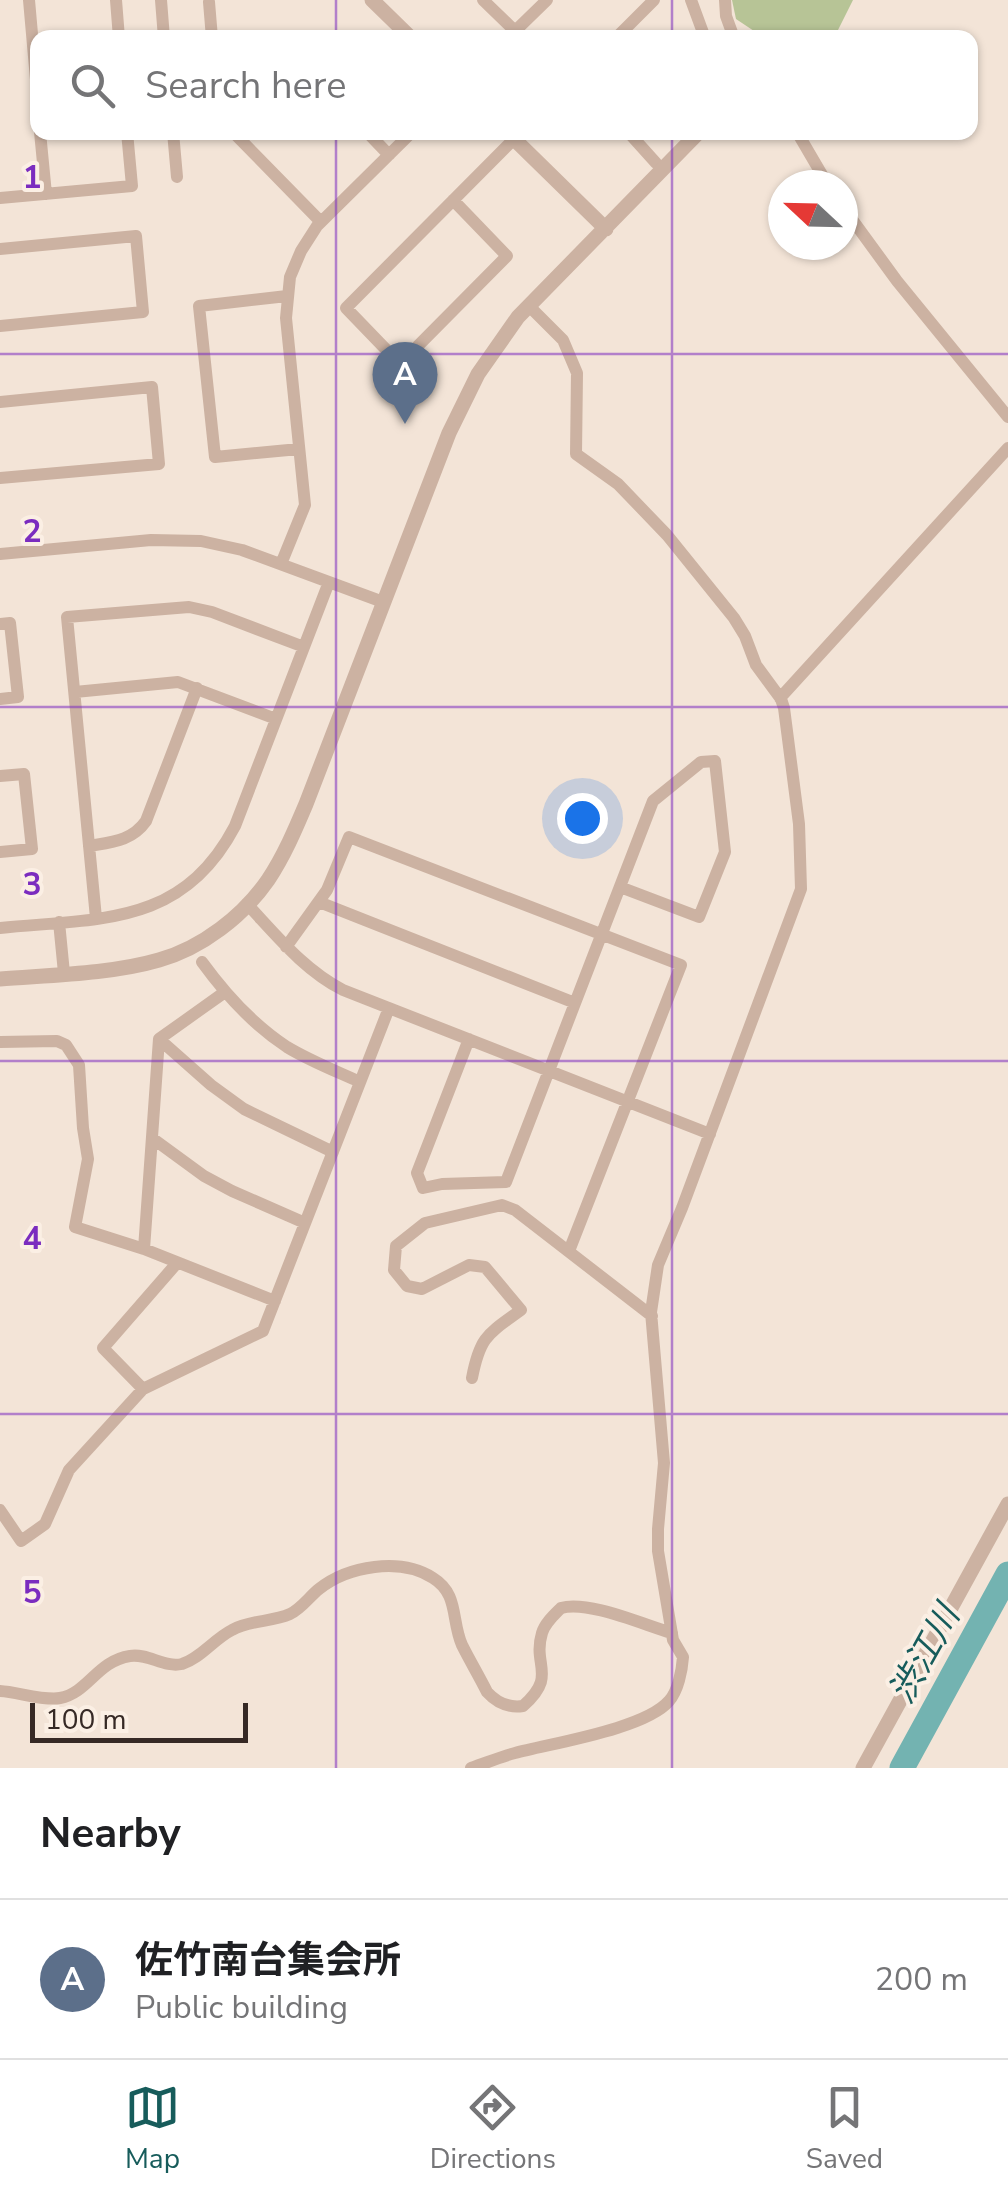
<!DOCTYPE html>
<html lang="en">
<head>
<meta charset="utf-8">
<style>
  body { margin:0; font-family:"Nunito Sans","Noto Sans JP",sans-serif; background:#f6f6f6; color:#202124 }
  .compass { position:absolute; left:768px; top:170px; width:90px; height:90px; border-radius:50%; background:#fff; box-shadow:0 2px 8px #0004; rotate:292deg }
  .scale { position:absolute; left:30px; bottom:25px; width:218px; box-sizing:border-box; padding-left:10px; border:5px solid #362925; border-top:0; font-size:28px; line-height:35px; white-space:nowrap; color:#362925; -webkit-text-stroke:8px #fbefe4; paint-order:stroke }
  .you { position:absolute; left:582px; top:818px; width:35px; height:35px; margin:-25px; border:8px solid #fff; border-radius:50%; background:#1a73e8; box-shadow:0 0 0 15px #1a73e833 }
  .badge { display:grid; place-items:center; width:65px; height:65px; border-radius:50%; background:#175c5b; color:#fff; font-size:32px; font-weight:700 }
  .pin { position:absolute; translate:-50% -82px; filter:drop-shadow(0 2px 5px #0008) }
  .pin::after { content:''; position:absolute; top:52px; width:35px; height:30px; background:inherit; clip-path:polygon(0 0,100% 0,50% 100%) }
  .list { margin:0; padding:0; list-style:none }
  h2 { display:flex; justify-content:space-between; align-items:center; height:130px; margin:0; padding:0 40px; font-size:42px }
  h2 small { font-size:32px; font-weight:400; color:#757577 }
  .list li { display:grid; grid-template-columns:65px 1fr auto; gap:30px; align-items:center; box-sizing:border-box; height:160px; padding:0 40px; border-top:2px solid #e0e0e0 }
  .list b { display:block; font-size:38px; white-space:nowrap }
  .list p { margin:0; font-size:32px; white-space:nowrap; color:#757577 }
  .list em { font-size:32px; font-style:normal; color:#757577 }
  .icon { flex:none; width:55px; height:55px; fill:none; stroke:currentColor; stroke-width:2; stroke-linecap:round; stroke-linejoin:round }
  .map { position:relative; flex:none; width:1008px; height:1768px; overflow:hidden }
  .search { position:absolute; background:#fff; box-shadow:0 2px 8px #0004; left:30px; right:30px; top:30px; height:110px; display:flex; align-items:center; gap:25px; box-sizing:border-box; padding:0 35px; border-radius:20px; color:#757577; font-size:38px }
  .sheet { height:290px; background:#fff }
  nav { display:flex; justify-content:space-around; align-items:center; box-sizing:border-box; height:140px; border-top:2px solid #e0e0e0; background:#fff; font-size:28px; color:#757577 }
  nav a { display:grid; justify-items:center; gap:5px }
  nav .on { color:#175c5b }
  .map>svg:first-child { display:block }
</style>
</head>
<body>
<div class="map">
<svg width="1008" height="1768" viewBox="0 0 1008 1768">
  <rect width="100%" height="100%" fill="#f3e4d7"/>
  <path fill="#b7c496" d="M732 0H853L836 34 808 38 763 37 736 19Z"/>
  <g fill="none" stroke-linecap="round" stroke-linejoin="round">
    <path stroke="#73b3b1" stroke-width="25" d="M902 1768 1008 1574"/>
    <path stroke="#ccb2a2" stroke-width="12" d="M29 0 38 102
      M116 0 119 38
      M161 0 164 38
      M483 0 515 31
      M691 0 705 38
      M725 0 726 16 734 38
      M209 2 212 38
      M508 38 547 0
      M616 38 654 0
      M40 132 46 194
      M173 132 177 177
      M233 132 321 222
      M367 132 389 155
      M797 132 828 185
      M629 133 656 163
      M0 198 132 186 127 132
      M453 200 507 256 400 364 346 308 521 132
      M843 207 897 281 1008 417
      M0 249 136 236 143 312 0 326
      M287 296 199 306 215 457 299 449
      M0 402 152 387 159 464 0 478
      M0 554 151 540 201 541 242 550 383 602
      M281 564 305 505 286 318 290 277 301 251 317 226 412 132
      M0 624 10 623 18 697 0 699
      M75 692 178 682 276 719
      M780 698 1008 448
      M0 776 24 774 32 849 0 852
      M89 846C112 842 132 841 146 821L197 688
      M319 902 575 1003
      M247 904C277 936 304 970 343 990L710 1134
      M96 918 67 617 189 607 212 612 304 647
      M59 922 64 973
      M0 928C99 918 182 927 235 826L329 582
      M286 947 327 890 349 837 681 965 569 1251
      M202 962C226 995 252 1024 287 1047 310 1061 336 1071 360 1082
      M159 1039 211 1085 244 1109 333 1152
      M469 1039 417 1173 423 1188 442 1184 506 1182 653 801 701 762 715 761 725 852 699 917 620 887
      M0 1042 57 1041 66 1045 79 1065 83 1128 88 1159 75 1227 144 1249 275 1301
      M152 1138 204 1176 232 1191 305 1223
      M144 1249 159 1039 225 992
      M472 1378C480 1336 488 1334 521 1310L485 1267 469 1265 422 1289 407 1286 394 1270 396 1246 425 1223 502 1205 515 1210 652 1316
      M143 1389 103 1348 177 1263
      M0 1510 21 1541 45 1524 69 1470 143 1389 263 1331 389 1008
      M0 1691C17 1692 45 1701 60 1698 88 1693 97 1661 130 1656 148 1653 164 1668 182 1664 201 1658 214 1639 232 1630 250 1620 272 1622 290 1614 302 1608 309 1597 319 1589 348 1566 400 1557 433 1578 459 1594 451 1620 462 1645 470 1661 479 1676 487 1692 497 1703 509 1708 523 1706 558 1675 532 1666 542 1633 545 1623 554 1615 561 1608 588 1600 644 1625 672 1633
      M471 1768C486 1763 500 1757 515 1753 552 1743 645 1729 669 1701 678 1691 682 1671 683 1657L673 1640 658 1551V1529L664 1463 651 1312 658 1265 682 1208 801 889 799 824 784 708 781 699 756 665 745 636 734 618 667 535 618 484 576 454 577 373 563 340 529 306"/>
    <path stroke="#ccb2a2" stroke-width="15" d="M372 0 411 38
      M507 132 606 229
      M0 979C50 975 111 974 159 960 202 948 243 916 268 880 284 856 295 830 306 804L449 433 478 374 518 317 699 132
      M863 1768 1008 1504"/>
  </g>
  <path fill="none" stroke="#7b2cbf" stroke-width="2.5" stroke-opacity="0.55" d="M336 0V38M672 0V38M336 132V1768M672 132V1768M0 354H1008M0 707H1008M0 1061H1008M0 1414H1008"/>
  <g text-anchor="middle" stroke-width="8" stroke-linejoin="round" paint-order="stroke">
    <g font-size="35" font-style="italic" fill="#175c5b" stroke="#fbefe4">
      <text transform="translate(924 1654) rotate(-61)" y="12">渋江川</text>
    </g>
  </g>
  <g font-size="32" text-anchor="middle" font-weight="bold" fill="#7b2cbf" stroke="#fbefe4" stroke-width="8" stroke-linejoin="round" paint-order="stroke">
    <text x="32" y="188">1</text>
    <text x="32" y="542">2</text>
    <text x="32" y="895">3</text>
    <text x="32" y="1249">4</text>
    <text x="32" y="1603">5</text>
  </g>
</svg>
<svg class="compass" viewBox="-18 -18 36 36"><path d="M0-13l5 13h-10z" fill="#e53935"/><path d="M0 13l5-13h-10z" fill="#757577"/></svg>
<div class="scale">100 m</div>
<div class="you"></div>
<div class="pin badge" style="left:405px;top:424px;background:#5c6f8a">A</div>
<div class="search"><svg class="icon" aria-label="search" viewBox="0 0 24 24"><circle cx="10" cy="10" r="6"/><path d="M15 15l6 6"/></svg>Search here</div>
</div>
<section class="sheet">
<h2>Nearby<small></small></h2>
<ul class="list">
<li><span class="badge" style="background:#5c6f8a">A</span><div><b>佐竹南台集会所</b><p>Public building</p></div><em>200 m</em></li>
</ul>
</section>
<nav>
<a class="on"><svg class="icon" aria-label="map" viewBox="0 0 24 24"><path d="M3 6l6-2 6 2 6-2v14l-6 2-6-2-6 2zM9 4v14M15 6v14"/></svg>Map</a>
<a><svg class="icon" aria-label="directions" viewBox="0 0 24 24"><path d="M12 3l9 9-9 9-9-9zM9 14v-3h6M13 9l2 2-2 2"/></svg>Directions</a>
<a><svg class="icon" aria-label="saved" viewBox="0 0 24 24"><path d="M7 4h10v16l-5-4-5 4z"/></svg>Saved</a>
</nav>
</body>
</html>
